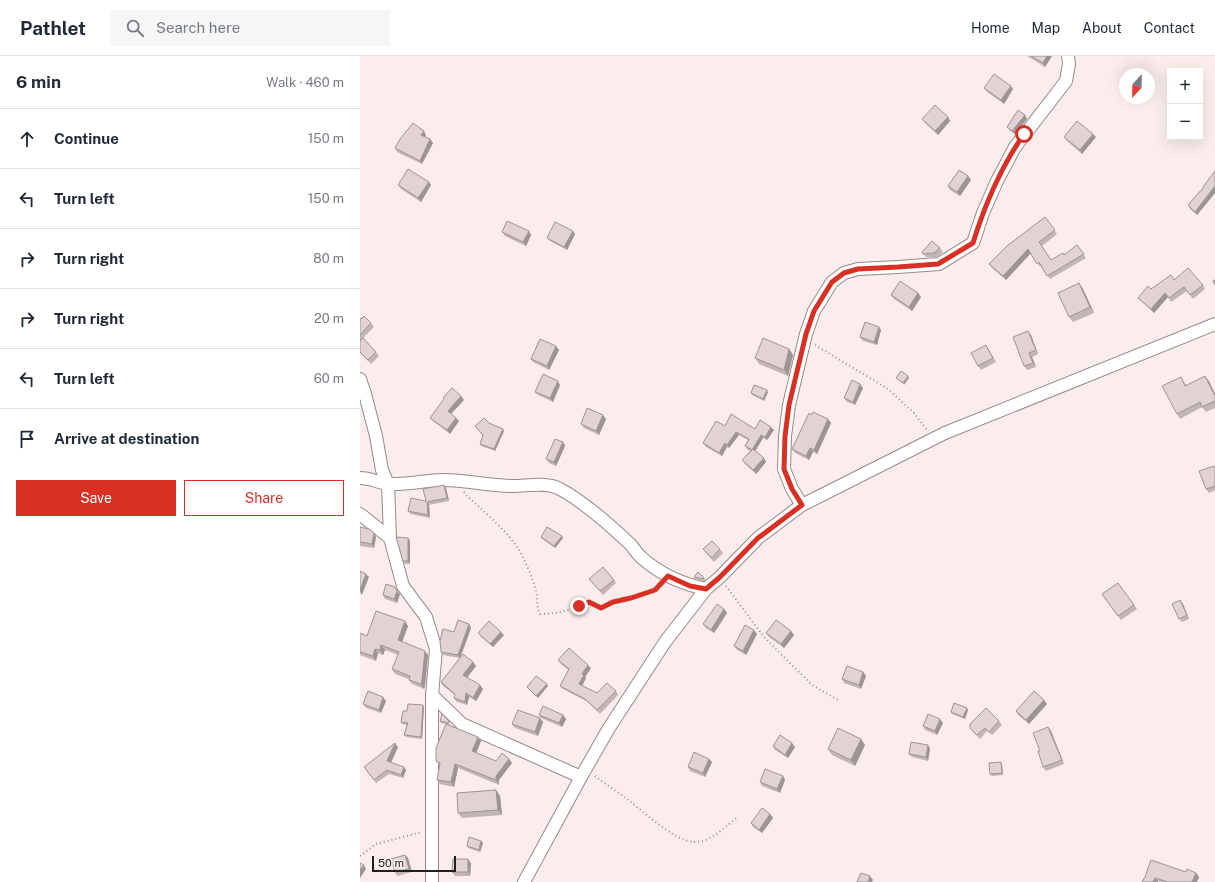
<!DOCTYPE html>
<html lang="en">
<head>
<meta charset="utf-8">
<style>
  body { margin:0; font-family:"Public Sans",sans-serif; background:#f6f6f7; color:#1f2937 }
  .controls { position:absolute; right:12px; top:12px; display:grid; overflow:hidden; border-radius:0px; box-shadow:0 4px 16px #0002 }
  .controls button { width:36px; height:36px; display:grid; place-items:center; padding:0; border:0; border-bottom:1px solid #e0e1e3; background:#fff; color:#1f2937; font:20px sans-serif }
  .compass { position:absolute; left:759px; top:12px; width:36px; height:36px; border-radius:50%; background:#fff; box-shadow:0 4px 16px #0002; rotate:202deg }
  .scale { position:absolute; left:12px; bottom:10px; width:84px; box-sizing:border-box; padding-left:4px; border:2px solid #221e1d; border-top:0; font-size:11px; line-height:14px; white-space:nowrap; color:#221e1d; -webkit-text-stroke:3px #fbedec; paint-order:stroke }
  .stop { position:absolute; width:12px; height:12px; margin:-9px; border:3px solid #d93025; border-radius:50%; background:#fff }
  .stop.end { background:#d93025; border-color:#fff; box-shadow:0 1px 4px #0008 }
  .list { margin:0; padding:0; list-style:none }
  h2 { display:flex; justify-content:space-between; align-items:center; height:52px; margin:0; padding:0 16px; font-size:17px }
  h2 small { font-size:13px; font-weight:400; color:#747a83 }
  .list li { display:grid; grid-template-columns:26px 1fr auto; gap:12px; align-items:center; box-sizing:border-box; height:60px; padding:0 16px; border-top:1px solid #e0e1e3 }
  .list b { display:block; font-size:15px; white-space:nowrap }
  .list em { font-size:13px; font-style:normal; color:#747a83 }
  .actions { display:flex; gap:8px; padding:12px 16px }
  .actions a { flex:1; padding:9px 0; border:1px solid #d93025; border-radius:0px; text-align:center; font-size:14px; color:#d93025 }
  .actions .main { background:#d93025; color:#fff }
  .icon { flex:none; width:22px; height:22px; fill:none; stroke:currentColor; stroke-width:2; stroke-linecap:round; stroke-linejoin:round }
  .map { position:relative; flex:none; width:855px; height:826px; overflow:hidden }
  header { display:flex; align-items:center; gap:24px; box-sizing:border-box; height:56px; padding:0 20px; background:#fff; border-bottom:1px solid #e0e1e3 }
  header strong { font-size:19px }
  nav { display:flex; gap:22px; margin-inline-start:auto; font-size:14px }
  .search { width:280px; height:36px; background:#f6f6f7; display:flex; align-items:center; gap:10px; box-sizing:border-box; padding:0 14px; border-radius:0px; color:#747a83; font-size:15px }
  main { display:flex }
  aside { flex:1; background:#fff }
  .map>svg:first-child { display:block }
</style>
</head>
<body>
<header>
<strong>Pathlet</strong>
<div class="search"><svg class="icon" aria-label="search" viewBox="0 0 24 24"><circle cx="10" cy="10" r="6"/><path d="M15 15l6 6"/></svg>Search here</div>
<nav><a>Home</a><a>Map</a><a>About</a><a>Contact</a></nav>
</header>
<main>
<aside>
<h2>6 min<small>Walk · 460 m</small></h2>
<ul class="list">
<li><svg class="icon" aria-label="ahead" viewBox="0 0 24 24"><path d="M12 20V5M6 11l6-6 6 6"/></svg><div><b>Continue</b></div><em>150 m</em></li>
<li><svg class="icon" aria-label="left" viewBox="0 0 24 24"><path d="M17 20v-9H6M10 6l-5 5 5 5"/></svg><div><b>Turn left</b></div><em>150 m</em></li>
<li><svg class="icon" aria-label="right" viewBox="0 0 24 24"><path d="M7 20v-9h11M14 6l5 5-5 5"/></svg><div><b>Turn right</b></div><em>80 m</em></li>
<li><svg class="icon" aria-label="right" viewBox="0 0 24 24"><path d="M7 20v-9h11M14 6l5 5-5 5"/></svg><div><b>Turn right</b></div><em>20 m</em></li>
<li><svg class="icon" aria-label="left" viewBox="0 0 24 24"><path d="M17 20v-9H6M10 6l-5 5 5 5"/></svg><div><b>Turn left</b></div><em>60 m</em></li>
<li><svg class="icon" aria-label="arrive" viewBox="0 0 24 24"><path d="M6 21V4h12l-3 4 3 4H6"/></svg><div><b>Arrive at destination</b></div></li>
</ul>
<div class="actions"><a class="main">Save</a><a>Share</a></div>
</aside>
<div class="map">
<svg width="855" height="826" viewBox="0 0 855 826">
  <rect width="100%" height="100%" fill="#fbedec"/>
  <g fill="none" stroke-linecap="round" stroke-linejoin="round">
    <defs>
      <path id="minor" d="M0 323 5 338 16 380 22 414 28 428 30 482 0 458
        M0 422C11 422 19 427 29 428 48 429 66 424 84 424 107 424 130 430 153 430 167 430 185 426 198 432 220 443 252 471 270 488 274 492 277 498 282 502 300 518 322 528 346 533
        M442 449 432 433 424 413 425 380 429 349 446 278 454 255 472 226 484 217 498 213 538 211 579 208 613 187 623 157 637 125 655 91 706 25 709 8 708 0
        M30 482 43 530 66 561 76 593 72 639V826
        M72 639 102 668 221 721
        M164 826 221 721 249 672 305 586 346 533 360 521 398 482 442 449 585 377 855 268"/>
    </defs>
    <use href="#minor" stroke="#968989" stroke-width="14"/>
    <path stroke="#9a908f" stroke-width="2" stroke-dasharray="1 3" stroke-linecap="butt" d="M455 289 528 333 554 357 567 374
      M104 436C108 442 112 444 117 449 131 462 147 476 158 492 163 500 174 525 176 535 178 543 176 550 180 558 198 558 213 553 229 546L241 552C247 549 254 545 262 543 275 540 290 538 301 528
      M366 530 404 581 452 629 478 644
      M235 720C245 728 257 735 267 743 283 755 314 785 334 786 350 787 366 770 378 761
      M0 800 16 788 62 776"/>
    <use href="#minor" stroke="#fff" stroke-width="12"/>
  </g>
  <path fill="#c1b5b5" d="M667 0H692L685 11Z
    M624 32 653 33 644 48 627 36Z
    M665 59 667 63 655 78 650 75 647 71Z
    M588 61 590 65 578 79 565 67 562 63Z
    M66 79 65 80 73 87 62 108 37 96 35 92Z
    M704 81H736L722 98 707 85Z
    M855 115V137L837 159 830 153 828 149 843 132Z
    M608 120 611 124 600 140 590 134 588 130Z
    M69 126 71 129 61 146 41 133 38 129Z
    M685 161 697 178 682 190 691 204 704 199 717 189 726 202 690 223 681 210 680 211 671 197 646 224 632 212 629 208 647 190Z
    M169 175 171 179 166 190 145 180 142 176Z
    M215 178 207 194 190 185 187 182Z
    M580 192 583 196 577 201H566L562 196Z
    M814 224 843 229 845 233 833 243 827 235 811 246 808 241 794 257 781 245 778 242 791 233Z
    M719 227 723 233 734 257 713 266 709 261Z
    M558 237 561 241 552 255 534 243 531 239Z
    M0 262 1 263 11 267 14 271 3 282 16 296 19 300 11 308 0 297Z
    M519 271 521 274 517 289 503 285 500 281Z
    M671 279 678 298 672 301 676 311 667 314 664 310Z
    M626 289 636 306 621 314 618 310Z
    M429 293 433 299 428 320 399 308 395 302Z
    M199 294 189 314 173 306 171 303Z
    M821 321 826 329 849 325 855 338V352L846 356 842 351 820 363 817 358Z
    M200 329 193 346 178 339 175 336Z
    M503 332 495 349 487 346 484 342Z
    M408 336 404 345 392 339 391 337Z
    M104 344 91 358 99 365 90 378 73 365 70 362Z
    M246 363 239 379 224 372 221 368Z
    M468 363 471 367 457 398 453 396 449 404 435 397 432 393Z
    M129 367 144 375 135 395 121 390 120 388 123 380 115 370Z
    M365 370 414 374 407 384 403 382 395 395 406 406 396 418 385 408 382 404 390 395 387 393 385 390 388 384 379 379 369 392 367 391 362 400 346 391 343 387Z
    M203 386 205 390 196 410 189 407 186 403Z
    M855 412V434L849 437 846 433Z
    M84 429 86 432 89 445 69 449 70 462 50 458 48 455 66 445Z
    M0 471 16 481 14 492 0 490Z
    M181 481 203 482 195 492 182 483Z
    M48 482 50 485V508H45L43 505Z
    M343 493H360L363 497 354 506 346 497Z
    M334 521 344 522 346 523 344 525 335 523Z
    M229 523 254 524 256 527 243 539Z
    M758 527 777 553 761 564 742 538Z
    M40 538 37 547 25 543 23 539Z
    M823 548 829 563 822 566 819 563Z
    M364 553 367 557 354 577 346 572 343 568Z
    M45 565 48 570 42 586 68 599 65 629 64 633 52 628 49 624V623L35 618 32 613 38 599 25 594 23 599 18 597 16 605 0 599V577L7 580Z
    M109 568 111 572 101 600 113 606 116 610 107 621 123 633 116 645 109 641 107 649 97 646 94 642 95 639 83 630 81 626 100 602 83 599 81 596 94 576Z
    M431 575 434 579 424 592 409 581 406 577Z
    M118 577 144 579 133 591 121 581Z
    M397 578 386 599 377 594 374 590Z
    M198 604 231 612 225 621 226 622 222 630 237 637 256 635 258 639 240 658 228 646 203 633 200 630 208 614 201 608Z
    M503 616 506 620 501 633 484 627 482 623Z
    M26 645 21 657 6 652 3 648Z
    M687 648 669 668 658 659 656 655Z
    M64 651 62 683 46 681 44 679 47 669 42 668 41 666 47 655Z
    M608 654 605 663 592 658 591 656Z
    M179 659H203L206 663 202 671 181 662Z
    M80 665 90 667 89 669 118 681 121 685 116 697 136 705 149 703 152 707 139 724V729L98 712 94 731 80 728 77 724 80 710 76 705 86 668 81 667Z
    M639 665 642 669 632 679 627 675 620 683 613 676 610 672Z
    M183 666 178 680 155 672 152 668Z
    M583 667 577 679 565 674 563 670Z
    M688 671 691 675 704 708 686 715 683 711 680 695Z
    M505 689 495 710 472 699 468 693Z
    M568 689 570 693 568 705 552 701 549 698Z
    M413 690 435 691 428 702 415 694Z
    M38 691 31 706 46 714 43 722 29 718 16 727 4 711Z
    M349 703 352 706 345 721 330 715 328 711Z
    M642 708 643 719 632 720 630 718Z
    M423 720 425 724 420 737 402 730 400 726Z
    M136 734 140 740 142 759 102 762 98 757Z
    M410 758 413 762 402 777 393 771 391 767Z
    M121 785 123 787 120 796 108 792 107 790Z
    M45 799 48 802 52 816 37 820 35 816Z
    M111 807 110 820H95L92 816Z
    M826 816 836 817 839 821 837 826H800L798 825V826H782L785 821Z"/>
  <path fill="#9d9493" d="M687 0H692L685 11 683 7Z
    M651 30 653 33 644 48 641 44Z
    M665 59 667 63 655 78 652 75Z
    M588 61 590 65 578 79 575 75Z
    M64 75 66 79 64 82 61 79Z
    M733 78 736 81 722 98 720 94Z
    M70 83 73 87 62 108 60 105Z
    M608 120 611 124 600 140 597 136Z
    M69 126 71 129 61 146 58 142Z
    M855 130V137L837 159 835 156Z
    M169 175 171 179 166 190 163 186Z
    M213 175 215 178 207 194 204 191Z
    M668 193 671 197 646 224 643 220Z
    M719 227 723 233 734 257 730 251Z
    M558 237 561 241 552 255 549 251Z
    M805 237 808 241 794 257 791 253Z
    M519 271 521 274 517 289 514 286Z
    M668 275 671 279 678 298 676 294Z
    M196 290 199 294 189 314 187 310Z
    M429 293 433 299 428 320 424 314Z
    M669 297 672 301 676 311 673 307Z
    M548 320 549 322 544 329 543 327Z
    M845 320 849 325 855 338V340Z
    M198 325 200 329 193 346 190 342Z
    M500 328 503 332 495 349 493 346Z
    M407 334 408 336 404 345 403 343Z
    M101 340 104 344 90 359 88 355Z
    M243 359 246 363 239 379 236 375Z
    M96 362 99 365 90 378 87 374Z
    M468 363 471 367 457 398 454 394Z
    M411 371 414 374 407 384 405 381Z
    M143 373 144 375 135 395 134 393Z
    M376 376 379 379 369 392 367 389Z
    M401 379 403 382 394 397 392 394Z
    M203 386 205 390 196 410 194 406Z
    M365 387 367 391 362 400 359 397Z
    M450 392 453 396 449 404 446 400Z
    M404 402 406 406 396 418 393 414Z
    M84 429 86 432 89 445 87 442Z
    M67 446 69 449 70 462 68 459Z
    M14 477 16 481 14 492 12 488Z
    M202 480 203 482 195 492 194 490Z
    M48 482 50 485V508L48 505Z
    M6 518 9 521 2 539 0 536V534Z
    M37 535 40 538 37 547 34 543Z
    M820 544 823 548 829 563 827 559Z
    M364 553 367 557 354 577 351 574Z
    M45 565 48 570 41 589 38 584Z
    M109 568 111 572 100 602 98 599Z
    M394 574 397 578 386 599 383 595Z
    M431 575 434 579 424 592 421 588Z
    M141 576 144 579 133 591 130 588Z
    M21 589 25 594 23 599 20 594Z
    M15 593 18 597 16 605 13 600Z
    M65 595 68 599 65 629 64 633 61 628Z
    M113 606 116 610 106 623 103 619Z
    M228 609 231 612 225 621 226 622 221 632 219 628 222 618Z
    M503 616 506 620 501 633 499 629Z
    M187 628 188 630 178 642 176 640Z
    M120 629 123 633 116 645 113 642Z
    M106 637 109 641 107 649 105 646Z
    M23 641 26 645 21 657 19 654Z
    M684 644 687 648 669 668 666 664Z
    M63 649 64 651 62 683 61 681Z
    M607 652 608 654 605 663 603 661Z
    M203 659 206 663 202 671 199 667Z
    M180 662 183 666 178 680 175 676Z
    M580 663 583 667 577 679 575 675Z
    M688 671 691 675 704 708 702 704Z
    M118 681 121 685 115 700 112 695Z
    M501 683 505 689 495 710 491 704Z
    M35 687 38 691 30 709 27 705Z
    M432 687 435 691 428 702 425 699Z
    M568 689 570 693 568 705 566 701Z
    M149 703 152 707 139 724V729L136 724V720Z
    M349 703 352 706 345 721 343 717Z
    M641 706 642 708 643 719 642 717Z
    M95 708 98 712 94 731 91 726Z
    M44 711 46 714 43 722 41 719Z
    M423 720 425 724 420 737 417 733Z
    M136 734 140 740 142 759 138 754Z
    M410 758 413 762 402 777 399 774Z
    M121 785 123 787 120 796 119 794Z
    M45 799 48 802 52 816 49 813Z
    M108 803 111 807 110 820 108 816Z
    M4 809 6 813 0 822V814Z
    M836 817 839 821 837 826H832Z
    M510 820 513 824 512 826H508Z
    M795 822 798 825V826H793Z"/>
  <path fill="#e0d3d2" stroke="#9d9493" d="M671 0H687L683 7Z
    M634 18 651 30 641 44 624 32Z
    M575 49 588 61 575 75 562 63Z
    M658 54 665 59 652 75 647 71Z
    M717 65 733 78 720 94 704 81Z
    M53 67 64 75 61 79 70 83 60 105 35 92 40 83Z
    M48 113 69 126 58 142 38 129Z
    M599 114 608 120 597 136 588 130Z
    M855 115V130L835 156 828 149 843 132V131Z
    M685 161 695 174 679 186 691 204 703 197 704 199 717 189 724 198 687 220 679 206 677 208 668 193 643 220 629 208 647 190Z
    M147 165 169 175 163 186 142 176Z
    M195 166 213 175 204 191 187 182Z
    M572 185 580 192 574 197 563 198 562 196Z
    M828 212 843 229 830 239 824 231 809 242 805 237 791 253 778 242 788 230 791 233 811 219 814 224Z
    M855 224V229L853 225Z
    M540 225 558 237 549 251 531 239Z
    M719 227 730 251 709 261 698 237Z
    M4 260 11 267 0 279V262L1 263Z
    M505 266 519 271 514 286 500 281Z
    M668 275 676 294 669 297 673 307 664 310 653 281Z
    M3 282 16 296 8 304 0 296V285Z
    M403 282 429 293 424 314 395 302Z
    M180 283 196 290 187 310 171 303Z
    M626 289 633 302 618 310 611 297Z
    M541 315 548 320 543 327 536 322Z
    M183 318 198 325 190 342 175 336Z
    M845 320 855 340V345L842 351 840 346 817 358 802 330 821 321 825 330Z
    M492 324 500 328 493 346 484 342Z
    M394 329 407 334 403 343 391 337Z
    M92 332 101 340 88 355 96 362 87 374 70 362 84 343 83 342Z
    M227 352 243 359 236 375 221 368Z
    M453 356 468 363 454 394 450 392 446 400 432 393 449 357 451 359Z
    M371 358 395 373 400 364 411 371 405 381 401 379 392 394 385 390 389 383 376 376 367 389 365 387 359 397 343 387 356 365 365 370Z
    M124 362 129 367 143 373 134 393 120 388 123 379 115 370Z
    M195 383 203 386 194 406 186 403Z
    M393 393 404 402 393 414 382 404Z
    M854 410 855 413V430L846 433 839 415Z
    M84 429 87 442 67 446 68 459 48 455 51 442 66 445 63 433Z
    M0 471 9 473 14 477 12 488 0 486Z
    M187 471 202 480 194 490 181 481Z
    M36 481 48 482V505H43Z
    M352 485 360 493 352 502 343 493Z
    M243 511 254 524 240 535 229 523Z
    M0 515 6 518 0 534Z
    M338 516 344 522 343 523 334 521Z
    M758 527 774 549 758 560 742 538Z
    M26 528 35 531 37 535 34 543 23 539Z
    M820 544 827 559 819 563 812 548Z
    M357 548 364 553 351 574 343 568Z
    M16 555 45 565 38 584 65 595 62 624 61 628 49 624 50 620 32 613 39 596 21 589 20 594 15 593 13 600 0 596V577L7 580Z
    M98 564 109 568 98 599 81 596 80 585 83 573 94 576Z
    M416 564 431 575 421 588 406 577Z
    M129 565 141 576 130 588 118 577Z
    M385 569 394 574 383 595 374 590Z
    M209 592 228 609 222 618 224 619 219 628 237 637 247 627 256 635 237 654 225 643 200 630 209 613 198 604Z
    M103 598 113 606 103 619 120 629 113 642 106 637 105 646 94 642 95 638 81 626Z
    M487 610 503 616 499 629 482 623Z
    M176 620 187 628 176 640 167 631Z
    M8 635 23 641 19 654 3 648Z
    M674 635 684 644 666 664 656 655Z
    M594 647 607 652 603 661 591 656Z
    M48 648 63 649 61 681 44 679 48 667 41 666 43 655H47Z
    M183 650 203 659 199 667 179 659Z
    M626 652 639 665 629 676 625 672 617 679 610 672V668Z
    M158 654 180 662 175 676 152 668Z
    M82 658 89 665 88 667 80 665Z
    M568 658 580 663 575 675 563 670Z
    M86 668 118 681 112 695 136 705 142 697 149 703 136 720V724L95 708 91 726 77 724 80 707 76 705V692Z
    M688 671 702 704 683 711 678 695H680L673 677Z
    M478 672 501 683 491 704 468 693Z
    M420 679 432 687 425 699 413 690Z
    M551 686 568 689 566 701 549 698Z
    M35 687 27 705 44 711 41 719 27 714 14 724 4 711Z
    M334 696 349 703 343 717 328 711Z
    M641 706 642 717 630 718 629 707Z
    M405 713 423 720 417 733 400 726Z
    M136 734 138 754 98 757 97 737Z
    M402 752 410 758 399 774 391 767Z
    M109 781 121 785 119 794 107 790Z
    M45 799 49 813 35 816 31 803Z
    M93 803H108V816H92Z
    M791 804 826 816 827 813 836 817 832 826H808L795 822 793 826H782L785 821Z
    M0 807 4 809 0 814Z
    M501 817 510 820 508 826H497Z"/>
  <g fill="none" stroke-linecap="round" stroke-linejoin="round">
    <path stroke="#d93025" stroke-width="5" d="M219 550 229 546 241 552 253 546 271 542 295 534 308 520 330 530 346 533 360 521 398 482 442 449 432 433 424 413 425 380 429 349 446 278 454 255 472 226 484 217 498 213 538 211 578 208 613 187C625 148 641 111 664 78"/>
  </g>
</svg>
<div class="controls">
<button>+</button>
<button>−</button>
</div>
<svg class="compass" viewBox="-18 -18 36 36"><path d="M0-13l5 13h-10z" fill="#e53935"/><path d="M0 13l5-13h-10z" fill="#747a83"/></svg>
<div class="scale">50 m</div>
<div class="stop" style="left:664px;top:78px"></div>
<div class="stop end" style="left:219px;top:550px"></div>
</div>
</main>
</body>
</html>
